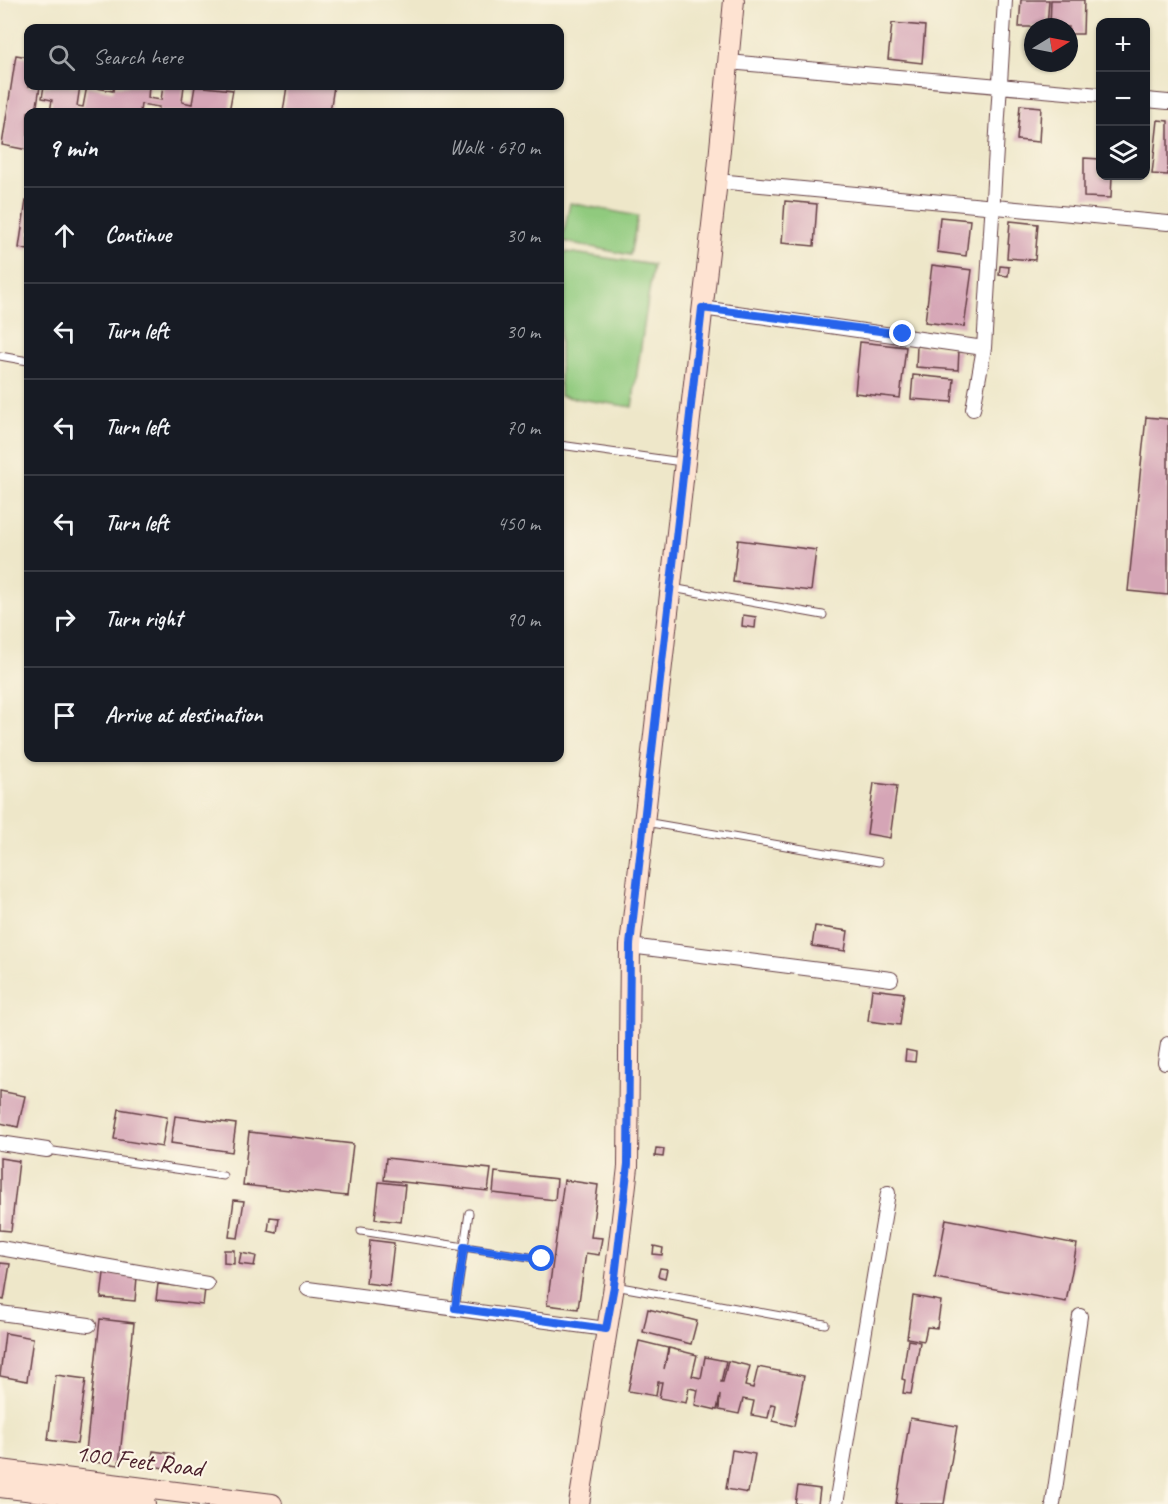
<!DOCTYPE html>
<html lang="en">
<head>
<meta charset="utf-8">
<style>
  body { margin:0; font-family:Caveat,sans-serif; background:#20242c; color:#f1f3f6 }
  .controls { position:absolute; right:18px; top:18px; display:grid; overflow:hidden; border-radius:12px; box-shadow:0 2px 4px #0004 }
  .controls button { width:54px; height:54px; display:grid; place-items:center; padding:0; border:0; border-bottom:2px solid #363941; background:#171b24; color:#f1f3f6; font:30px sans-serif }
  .compass { position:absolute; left:1024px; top:18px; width:54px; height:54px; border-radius:50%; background:#171b24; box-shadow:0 2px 4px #0004; rotate:80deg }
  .stop { position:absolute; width:18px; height:18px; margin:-14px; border:4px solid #2563eb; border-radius:50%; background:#fff }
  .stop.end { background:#2563eb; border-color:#fff; box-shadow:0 2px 6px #0008 }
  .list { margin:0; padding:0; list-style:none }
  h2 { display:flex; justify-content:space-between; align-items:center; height:78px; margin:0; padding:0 24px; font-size:26px }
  h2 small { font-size:20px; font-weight:400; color:#9ea1a6 }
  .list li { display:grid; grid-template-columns:39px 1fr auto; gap:18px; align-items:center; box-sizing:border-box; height:96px; padding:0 24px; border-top:2px solid #363941 }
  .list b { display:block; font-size:22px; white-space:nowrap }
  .list em { font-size:20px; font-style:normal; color:#9ea1a6 }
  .icon { flex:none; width:33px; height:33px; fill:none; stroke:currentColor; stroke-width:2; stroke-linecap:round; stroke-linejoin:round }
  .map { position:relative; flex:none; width:1168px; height:1504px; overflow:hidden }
  .search { position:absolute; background:#171b24; box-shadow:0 2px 4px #0004; left:24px; top:24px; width:540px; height:66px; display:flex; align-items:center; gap:15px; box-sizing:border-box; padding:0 21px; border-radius:12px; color:#9ea1a6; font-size:22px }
  .panel { position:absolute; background:#171b24; box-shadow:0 2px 4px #0004; left:24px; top:108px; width:540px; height:654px; border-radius:12px }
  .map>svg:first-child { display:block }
</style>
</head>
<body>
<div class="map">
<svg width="1168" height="1504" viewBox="0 0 1168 1504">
  <rect width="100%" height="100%" fill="#fcf5e5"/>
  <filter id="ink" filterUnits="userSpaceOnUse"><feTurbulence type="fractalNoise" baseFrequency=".0167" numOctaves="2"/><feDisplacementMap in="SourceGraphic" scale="12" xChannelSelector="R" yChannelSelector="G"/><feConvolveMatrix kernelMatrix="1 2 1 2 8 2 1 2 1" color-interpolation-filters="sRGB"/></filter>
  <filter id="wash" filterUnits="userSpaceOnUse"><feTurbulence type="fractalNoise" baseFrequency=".008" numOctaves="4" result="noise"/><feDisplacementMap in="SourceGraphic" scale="24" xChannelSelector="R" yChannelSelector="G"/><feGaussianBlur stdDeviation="1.35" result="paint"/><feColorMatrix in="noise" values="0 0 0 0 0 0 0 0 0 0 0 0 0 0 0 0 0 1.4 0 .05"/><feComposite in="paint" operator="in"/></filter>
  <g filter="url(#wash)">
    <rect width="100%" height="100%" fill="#eee7c9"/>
    <path fill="#90ca7e" stroke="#6d7454" stroke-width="1.5" d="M570 203 638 216 630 255 562 241Z
      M560 251 653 265 632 407 560 396Z"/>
    <g id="blocks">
      <path fill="#d5a5b6" d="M1021 0H1049L1047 27H1019Z
        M1051 0H1084L1083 34H1069V27H1050Z
        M892 23 925 26 922 63 888 59Z
        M16 55 28 57V86H40L36 112H28V150L2 145Z
        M44 86H80L77 106 83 107 87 86 113 91 114 86H149L148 98 161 100 163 86H184L182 102 192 104 195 86 233 90 229 112H158L159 107 141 104 140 112H50L52 100 42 98Z
        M287 86H334L330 112H283Z
        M1020 105 1041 107 1039 142 1017 140Z
        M1158 120 1168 121V175L1152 174Z
        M1084 158 1100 159V176H1112L1111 198 1084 197Z
        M26 201 28 202V250L19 248Z
        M785 201 817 204 814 246 782 243Z
        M940 217 970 220 966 256 937 252Z
        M1010 221 1038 224 1035 260 1007 258Z
        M932 265 972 270 964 327 925 322Z
        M1000 266 1009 267 1008 276 999 275Z
        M860 342 906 347 900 398 855 393Z
        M917 346 959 350 958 370 916 367Z
        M913 375 954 379 952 402 911 399Z
        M1146 417 1168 419V595L1128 591Z
        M738 540 816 550 811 591 733 582Z
        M743 615 756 617 755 628 742 626Z
        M874 783 897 786 890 838 867 834Z
        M815 926 848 931 845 951 812 946Z
        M872 989 904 993 900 1025 868 1021Z
        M906 1050 916 1052 915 1062 905 1061Z
        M0 1091 25 1096 18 1127 0 1123Z
        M119 1109 167 1117 162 1147 114 1139Z
        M175 1116 236 1124 232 1152 171 1143Z
        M249 1132 353 1144 347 1196 243 1185Z
        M656 1148 664 1149 663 1157 655 1156Z
        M0 1158 19 1161 11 1231 0 1230Z
        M386 1158 491 1169 488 1191 384 1180Z
        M495 1172 557 1179 555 1200 493 1193Z
        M564 1180 598 1185 591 1237 602 1238 599 1255 586 1253 578 1309 547 1305Z
        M379 1182 405 1185 401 1222 375 1219Z
        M234 1200 244 1201 238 1238 229 1237Z
        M270 1217 279 1218 277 1233 268 1231Z
        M946 1219 1077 1244 1066 1302 935 1278Z
        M370 1240 394 1243 389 1286 366 1283Z
        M654 1246 663 1248 662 1255 653 1254Z
        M224 1250H234V1264L224 1263Z
        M241 1253 256 1256 254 1266 239 1264Z
        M0 1263 10 1264 4 1300 0 1299Z
        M660 1268 667 1269 665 1278 658 1276Z
        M104 1273 137 1277 135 1301 101 1298Z
        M158 1284 205 1289 203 1305 156 1300Z
        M913 1296 941 1301 937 1328 927 1327 924 1341 907 1338Z
        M648 1309 697 1321 691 1344 643 1332Z
        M100 1319 134 1323 119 1465 85 1461Z
        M5 1333 33 1338 27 1381 0 1376Z
        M908 1340 920 1342 911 1394 903 1393 905 1380 902 1379Z
        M639 1341 668 1348 664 1369 669 1348 697 1355 692 1376 701 1378 705 1357 726 1361 721 1382H723L728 1361 750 1366 745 1386 753 1388 758 1367 804 1376 794 1426 773 1421 776 1405 771 1404 768 1418 751 1415 754 1401 743 1399 739 1414 719 1410 720 1395 717 1410 695 1405 698 1390 689 1388 686 1403 659 1398 662 1382H658L656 1396 628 1391Z
        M56 1375 86 1379 77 1444 48 1440Z
        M910 1418 957 1426 944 1504H896Z
        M732 1450 755 1454 748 1493 726 1489Z
        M153 1451 174 1454 172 1469 151 1466Z
        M798 1486 820 1489 818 1504H795Z"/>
    </g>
  </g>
  <g filter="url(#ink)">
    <use href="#blocks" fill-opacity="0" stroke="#633d43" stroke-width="1.5"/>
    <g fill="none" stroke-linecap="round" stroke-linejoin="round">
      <defs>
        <path id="lane" d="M0 356 28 361
          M560 445 682 462
          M672 588 823 615
          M645 822 879 862
          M47 1150 223 1176
          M361 1231 542 1259
          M615 1286 825 1324
          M455 1308 469 1213"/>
        <path id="street" d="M728 62 1100 95
          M1146 100 1168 102
          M717 181 1168 223
          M702 308 984 348
          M973 409 984 348 1005 0
          M630 946 891 979
          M1165 1062 1168 1044
          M0 1143 47 1150
          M0 1248 207 1284
          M308 1289 606 1329
          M0 1313 89 1325
          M836 1504 888 1193
          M1053 1504 1080 1316"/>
        <path id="secondary" d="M0 1470 272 1504
          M0 1487 145 1504
          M579 1504 614 1286 628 1167 630 946 717 181 734 0"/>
      </defs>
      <use href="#lane" stroke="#633d43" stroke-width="9"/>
      <use href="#street" stroke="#633d43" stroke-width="16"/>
      <use href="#secondary" stroke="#633d43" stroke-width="22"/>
      <use href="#lane" stroke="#fff" stroke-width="7"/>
      <use href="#street" stroke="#fff" stroke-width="14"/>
      <use href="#secondary" stroke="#fee3d2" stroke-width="20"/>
    </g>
  </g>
  <g fill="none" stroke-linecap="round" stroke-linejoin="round" filter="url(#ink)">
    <path stroke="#2563eb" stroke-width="8" d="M542 1259 464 1247 455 1308 606 1329 614 1286 628 1164 630 945 702 308 903 334"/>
  </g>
  <g text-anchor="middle" stroke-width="4.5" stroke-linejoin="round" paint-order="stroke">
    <g font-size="26" fill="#4a1f2b" stroke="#fcf5e5">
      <text transform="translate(139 1460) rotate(7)" y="9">100 Feet Road</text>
    </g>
  </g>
</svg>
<div class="controls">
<button>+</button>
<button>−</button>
<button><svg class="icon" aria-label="layers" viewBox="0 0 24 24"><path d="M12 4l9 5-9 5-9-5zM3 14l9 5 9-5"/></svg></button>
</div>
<svg class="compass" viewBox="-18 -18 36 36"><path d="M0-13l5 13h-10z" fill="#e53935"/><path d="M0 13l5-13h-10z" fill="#9ea1a6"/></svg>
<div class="stop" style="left:542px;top:1259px"></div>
<div class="stop end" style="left:903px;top:334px"></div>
<div class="search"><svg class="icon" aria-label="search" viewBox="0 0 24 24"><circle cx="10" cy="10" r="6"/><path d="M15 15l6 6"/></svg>Search here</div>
<section class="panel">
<h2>9 min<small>Walk · 670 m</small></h2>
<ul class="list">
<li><svg class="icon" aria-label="ahead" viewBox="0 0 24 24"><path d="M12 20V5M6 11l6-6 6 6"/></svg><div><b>Continue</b></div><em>30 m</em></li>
<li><svg class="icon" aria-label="left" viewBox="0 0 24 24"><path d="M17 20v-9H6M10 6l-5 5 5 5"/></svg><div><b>Turn left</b></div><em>30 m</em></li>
<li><svg class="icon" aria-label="left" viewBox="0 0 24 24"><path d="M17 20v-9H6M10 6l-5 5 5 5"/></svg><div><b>Turn left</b></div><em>70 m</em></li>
<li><svg class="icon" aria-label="left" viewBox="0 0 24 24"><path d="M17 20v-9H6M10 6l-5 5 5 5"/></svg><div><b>Turn left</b></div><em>450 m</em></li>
<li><svg class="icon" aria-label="right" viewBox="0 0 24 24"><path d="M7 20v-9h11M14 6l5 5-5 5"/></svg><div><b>Turn right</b></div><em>90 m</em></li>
<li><svg class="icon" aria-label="arrive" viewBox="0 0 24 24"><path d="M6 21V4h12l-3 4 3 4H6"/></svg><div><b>Arrive at destination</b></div></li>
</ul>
</section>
</div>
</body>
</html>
